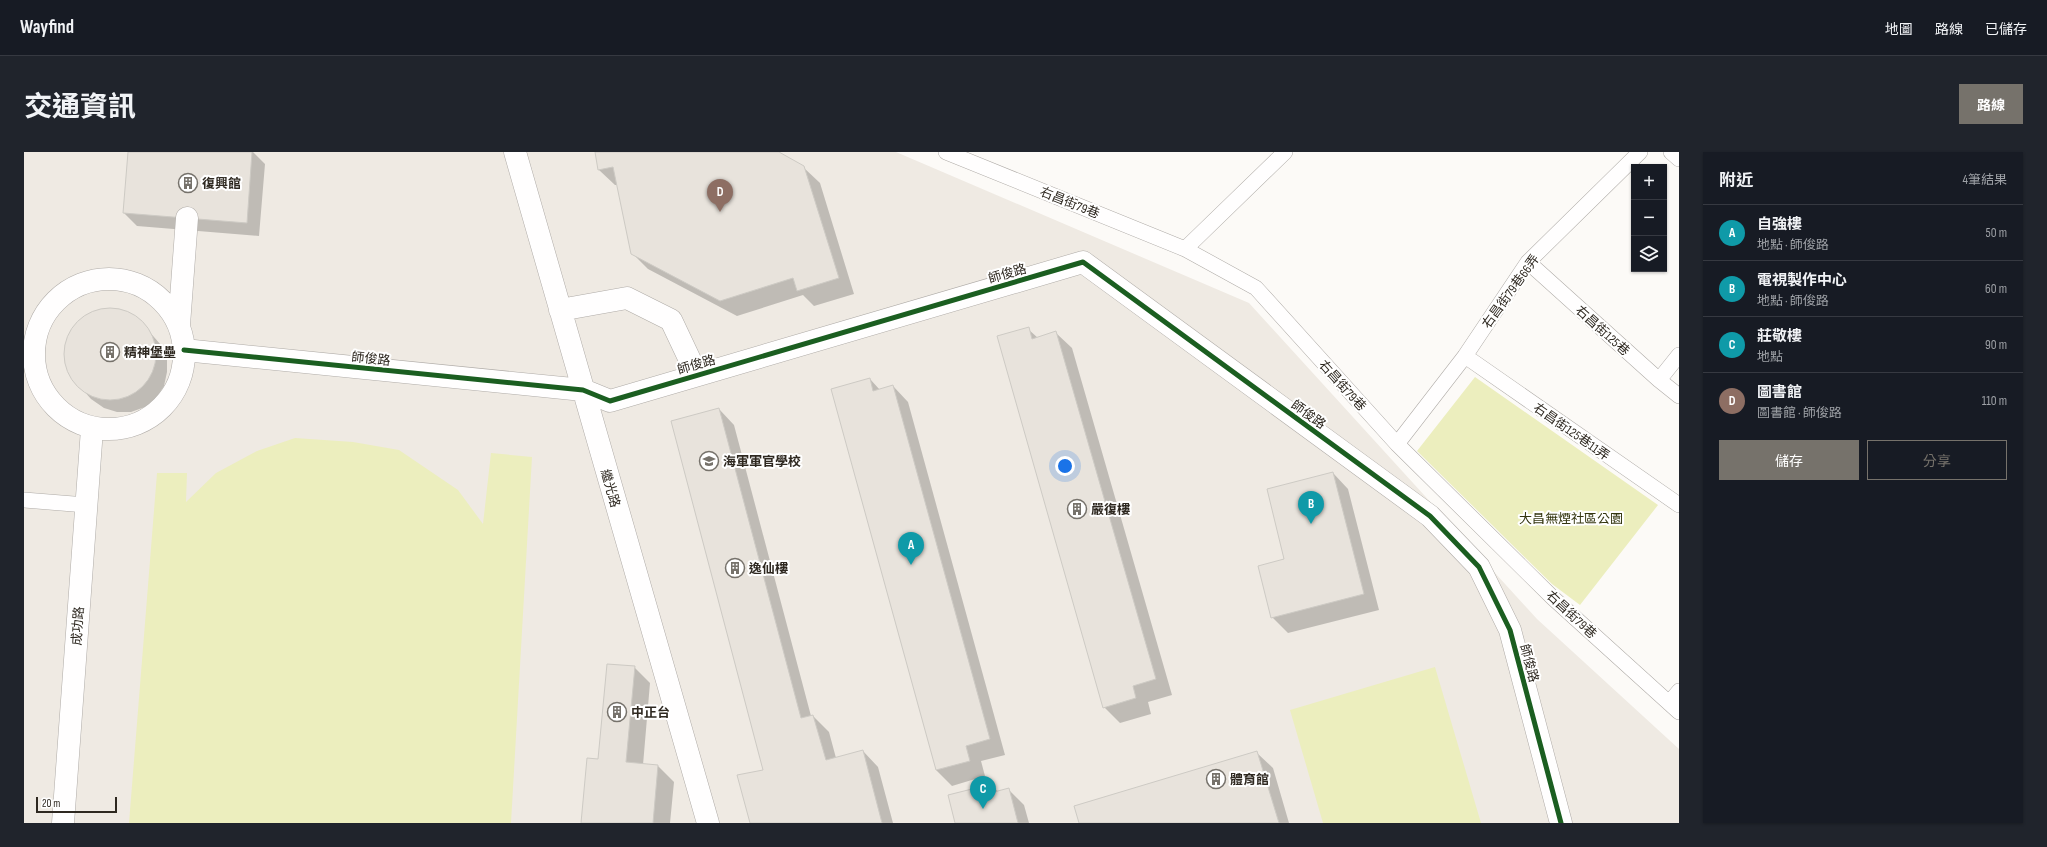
<!DOCTYPE html>
<html lang="zh-TW">
<head>
<meta charset="utf-8">
<style>
  body { margin:0; font-family:"Sofia Sans Condensed","Noto Sans TC",sans-serif; background:#20242c; color:#f1f3f6 }
  .controls { position:absolute; right:12px; top:12px; display:grid; overflow:hidden; border-radius:0px; box-shadow:0 1px 3px #0004 }
  .controls button { width:36px; height:36px; display:grid; place-items:center; padding:0; border:0; border-bottom:1px solid #363941; background:#171b24; color:#f1f3f6; font:20px sans-serif }
  .scale { position:absolute; left:12px; bottom:10px; width:81px; box-sizing:border-box; padding-left:4px; border:2px solid #2e2820; border-top:0; font-size:11px; line-height:14px; white-space:nowrap; color:#2e2820; -webkit-text-stroke:3px #fff; paint-order:stroke }
  .you { position:absolute; left:1041px; top:314px; width:14px; height:14px; margin:-10px; border:3px solid #fff; border-radius:50%; background:#1a73e8; box-shadow:0 0 0 6px #1a73e833 }
  .badge { display:grid; place-items:center; width:26px; height:26px; border-radius:50%; background:#76726b; color:#fff; font-size:13px; font-weight:700 }
  .pin { position:absolute; translate:-50% -33px; filter:drop-shadow(0 1px 2px #0008) }
  .pin::after { content:''; position:absolute; top:21px; width:14px; height:12px; background:inherit; clip-path:polygon(0 0,100% 0,50% 100%) }
  .list { margin:0; padding:0; list-style:none }
  h2 { display:flex; justify-content:space-between; align-items:center; height:52px; margin:0; padding:0 16px; font-size:17px }
  h2 small { font-size:13px; font-weight:400; color:#9ea1a6 }
  .list li { display:grid; grid-template-columns:26px 1fr auto; gap:12px; align-items:center; box-sizing:border-box; height:56px; padding:0 16px; border-top:1px solid #363941 }
  .list b { display:block; font-size:15px; white-space:nowrap }
  .list p { margin:0; font-size:13px; white-space:nowrap; color:#9ea1a6 }
  .list em { font-size:13px; font-style:normal; color:#9ea1a6 }
  .actions { display:flex; gap:8px; padding:12px 16px }
  .actions a { flex:1; padding:9px 0; border:1px solid #76726b; border-radius:0px; text-align:center; font-size:14px; color:#76726b }
  .actions .main { background:#76726b; color:#fff }
  .icon { flex:none; width:22px; height:22px; fill:none; stroke:currentColor; stroke-width:2; stroke-linecap:round; stroke-linejoin:round }
  .map { position:relative; flex:none; width:1655px; height:671px; overflow:hidden; border-radius:0px }
  header { display:flex; align-items:center; gap:24px; box-sizing:border-box; height:56px; padding:0 20px; background:#171b24; border-bottom:1px solid #363941 }
  header strong { font-size:19px }
  nav { display:flex; gap:22px; margin-inline-start:auto; font-size:14px }
  .intro { display:flex; align-items:center; justify-content:space-between; box-sizing:border-box; height:96px; padding:0 24px }
  h1 { margin:0; font-size:28px }
  .button { padding:10px 18px; border-radius:0px; background:#76726b; color:#fff; font-size:14px; font-weight:700 }
  main { display:flex; gap:24px; padding:0 24px }
  aside { flex:1; background:#171b24; border-radius:0px; box-shadow:0 1px 3px #0004 }
  .map>svg:first-child { display:block }
</style>
</head>
<body>
<header>
<strong>Wayfind</strong>
<nav><a>地圖</a><a>路線</a><a>已儲存</a></nav>
</header>
<div class="intro"><h1>交通資訊</h1><a class="button">路線</a></div>
<main>
<div class="map">
<svg width="1655" height="671" viewBox="0 0 1655 671">
  <rect width="100%" height="100%" fill="#fcfaf7"/>
  <path fill="#efeae3" d="M0 0H872L1225 151 1513 467 1655 597V671H0Z"/>
  <path fill="#eceebe" d="M1451 225 1634 353 1556 453 1528 432 1393 299Z
    M271 286 329 290 375 298 434 338 459 372 467 301 508 305 487 671H105L133 321H163L162 350 192 321 233 299Z
    M1411 515 1457 671H1299L1266 558Z"/>
  <path fill="#0003" d="M105 0H229L241 12 235 84 113 74 100 61Z
    M572 0H753L779 15 796 31 830 142 790 154 779 143 713 164 624 117 608 101 594 33H591L575 18Z
    M87 158 102 161 115 168 137 193 143 206V220L140 234 132 246 121 255 107 260H93L80 256 67 247 45 222 41 207 42 192 48 178 58 167 72 160Z
    M1004 177 1014 186 1032 181 1048 196 1148 543 1124 550 1127 562 1096 571 1080 555Z
    M846 227 856 238 869 234 884 250 981 603 957 609 961 624 928 634 912 618Z
    M695 257 710 273 787 564H789L805 580 812 606 839 599 854 615 869 671H727L740 618Z
    M1309 321 1324 337 1355 458 1264 481 1248 465 1262 408Z
    M610 515 626 531 619 613 634 614 650 630 646 671H558L575 608Z
    M1233 601 1249 616 1265 671H1056Z
    M968 633 974 640 984 637 1000 653 1005 671H932Z"/>
  <path fill="#e8e3dc" stroke="#cdcac4" d="M104 0H228L223 71 99 61Z
    M571 0H755L780 14 815 126 773 139 769 126 696 149 607 102 589 15 574 18Z
    M40 202a46 46 0 1 1 92 0a46 46 0 1 1-92 0Z
    M1005 175 1008 187 1032 179 1132 527 1109 534 1112 546 1079 556 973 184Z
    M846 226 849 239 869 233 966 587 942 594 946 609 912 618 807 237Z
    M695 256 777 566 789 563 802 608 839 598 858 671H726L713 623 739 618 647 269Z
    M1309 320 1340 442 1247 466 1234 414 1260 407 1243 337Z
    M583 512 611 514 602 610 634 613 629 671H557L563 606 574 607Z
    M1233 599 1255 671H1055L1050 654Z
    M968 632 970 640 985 636 994 671H931L924 643Z"/>
  <g fill="none" stroke-linecap="round" stroke-linejoin="round">
    <defs>
      <path id="lane" d="M922 0 1161 97 1232 136 1373 292 1529 446 1655 560
        M1647 0 1655 7
        M1161 97 1261 0
        M1504 110 1635 228 1655 244
        M1441 204 1655 353
        M1635 228 1655 203
        M1373 292 1441 204 1504 110 1616 0
        M0 348 62 353
        M1645 551 1655 539"/>
      <path id="street" d="M491 0 684 671
        M10 202a75 75 0 1 1 150 0a75 75 0 1 1-150 0Z
        M536 158 603 146 647 168 673 223
        M155 173 163 66
        M160 198 559 238 586 249 1059 110 1406 364 1455 415 1486 478 1537 671
        M39 671 68 277"/>
    </defs>
    <use href="#lane" stroke="#afaba7" stroke-width="16"/>
    <use href="#street" stroke="#afaba7" stroke-width="23"/>
    <use href="#lane" stroke="#fffefe" stroke-width="15"/>
    <use href="#street" stroke="#fffefe" stroke-width="22"/>
    <defs>
      <path id="cycleway" d="M160 198 559 238 586 249 1059 110 1406 364 1455 415 1486 478 1537 671"/>
    </defs>
    <use href="#cycleway" stroke="#fff" stroke-width="8"/>
    <use href="#cycleway" stroke="#1b5e20" stroke-width="5"/>
  </g>
  <defs>
    <symbol id="building-ring" viewBox="-11 -11 22 22"><circle r="9.5" fill="#fff" stroke="#76726b" stroke-width="1.5"/><path d="M-4-6H4V6H1V3H-1V6H-4ZM-2.5-4.3h1.7v1.8h-1.7ZM.8-4.3h1.7v1.8H.8ZM-2.5-1h1.7V.8h-1.7ZM.8-1h1.7V.8H.8Z" fill="#76726b"/></symbol>
    <symbol id="university-ring" viewBox="-11 -11 22 22"><circle r="9.5" fill="#fff" stroke="#76726b" stroke-width="1.5"/><path d="M0-5L7-2L0 1L-7-2ZM-4 1L0 2.5L4 1V4Q0 6-4 4Z" fill="#76726b"/></symbol>
  </defs>
  <g fill-rule="evenodd">
    <use href="#building-ring" x="153" y="20" width="22" height="22"/>
    <use href="#building-ring" x="75" y="189" width="22" height="22"/>
    <use href="#university-ring" x="674" y="298" width="22" height="22"/>
    <use href="#building-ring" x="1042" y="346" width="22" height="22"/>
    <use href="#building-ring" x="700" y="405" width="22" height="22"/>
    <use href="#building-ring" x="582" y="549" width="22" height="22"/>
    <use href="#building-ring" x="1181" y="616" width="22" height="22"/>
  </g>
  <g text-anchor="middle" stroke-width="4" stroke-linejoin="round" paint-order="stroke">
    <g font-size="13" font-weight="bold" fill="#2e2820" stroke="#fff" text-anchor="start">
      <text x="178" y="36">復興館</text>
      <text x="100" y="205">精神堡壘</text>
      <text x="699" y="314">海軍軍官學校</text>
      <text x="1067" y="362">嚴復樓</text>
      <text x="725" y="421">逸仙樓</text>
      <text x="607" y="565">中正台</text>
      <text x="1206" y="632">體育館</text>
    </g>
    <g font-size="13" fill="#2e2820" stroke="#fff">
      <text transform="translate(1046 50) rotate(22)" y="5">右昌街79巷</text>
      <text transform="translate(983 121) rotate(-16)" y="5">師俊路</text>
      <text transform="translate(1486 139) rotate(-54)" y="5">右昌街79巷66弄</text>
      <text transform="translate(1579 178) rotate(42)" y="5">右昌街125巷</text>
      <text transform="translate(347 206) rotate(6)" y="5">師俊路</text>
      <text transform="translate(672 212) rotate(-16)" y="5">師俊路</text>
      <text transform="translate(1319 233) rotate(48)" y="5">右昌街79巷</text>
      <text transform="translate(1285 262) rotate(36)" y="5">師俊路</text>
      <text transform="translate(1548 279) rotate(35)" y="5">右昌街125巷11弄</text>
      <text transform="translate(587 336) rotate(74)" y="5">繼光路</text>
      <text transform="translate(1548 462) rotate(43)" y="5">右昌街79巷</text>
      <text transform="translate(53 474) rotate(-86)" y="5">成功路</text>
      <text transform="translate(1506 511) rotate(75)" y="5">師俊路</text>
    </g>
    <g font-size="13" fill="#343610" stroke="#fff">
      <text x="1547" y="371">大昌無煙社區公園</text>
    </g>
  </g>
</svg>
<div class="controls">
<button>+</button>
<button>−</button>
<button><svg class="icon" aria-label="layers" viewBox="0 0 24 24"><path d="M12 4l9 5-9 5-9-5zM3 14l9 5 9-5"/></svg></button>
</div>
<div class="scale">20 m</div>
<div class="you"></div>
<div class="pin badge" style="left:887px;top:413px;background:#0f9aa8">A</div>
<div class="pin badge" style="left:1287px;top:372px;background:#0f9aa8">B</div>
<div class="pin badge" style="left:959px;top:657px;background:#0f9aa8">C</div>
<div class="pin badge" style="left:696px;top:60px;background:#8d6e63">D</div>
</div>
<aside>
<h2>附近<small>4筆結果</small></h2>
<ul class="list">
<li><span class="badge" style="background:#0f9aa8">A</span><div><b>自強樓</b><p>地點 · 師俊路</p></div><em>50 m</em></li>
<li><span class="badge" style="background:#0f9aa8">B</span><div><b>電視製作中心</b><p>地點 · 師俊路</p></div><em>60 m</em></li>
<li><span class="badge" style="background:#0f9aa8">C</span><div><b>莊敬樓</b><p>地點</p></div><em>90 m</em></li>
<li><span class="badge" style="background:#8d6e63">D</span><div><b>圖書館</b><p>圖書館 · 師俊路</p></div><em>110 m</em></li>
</ul>
<div class="actions"><a class="main">儲存</a><a>分享</a></div>
</aside>
</main>
</body>
</html>
